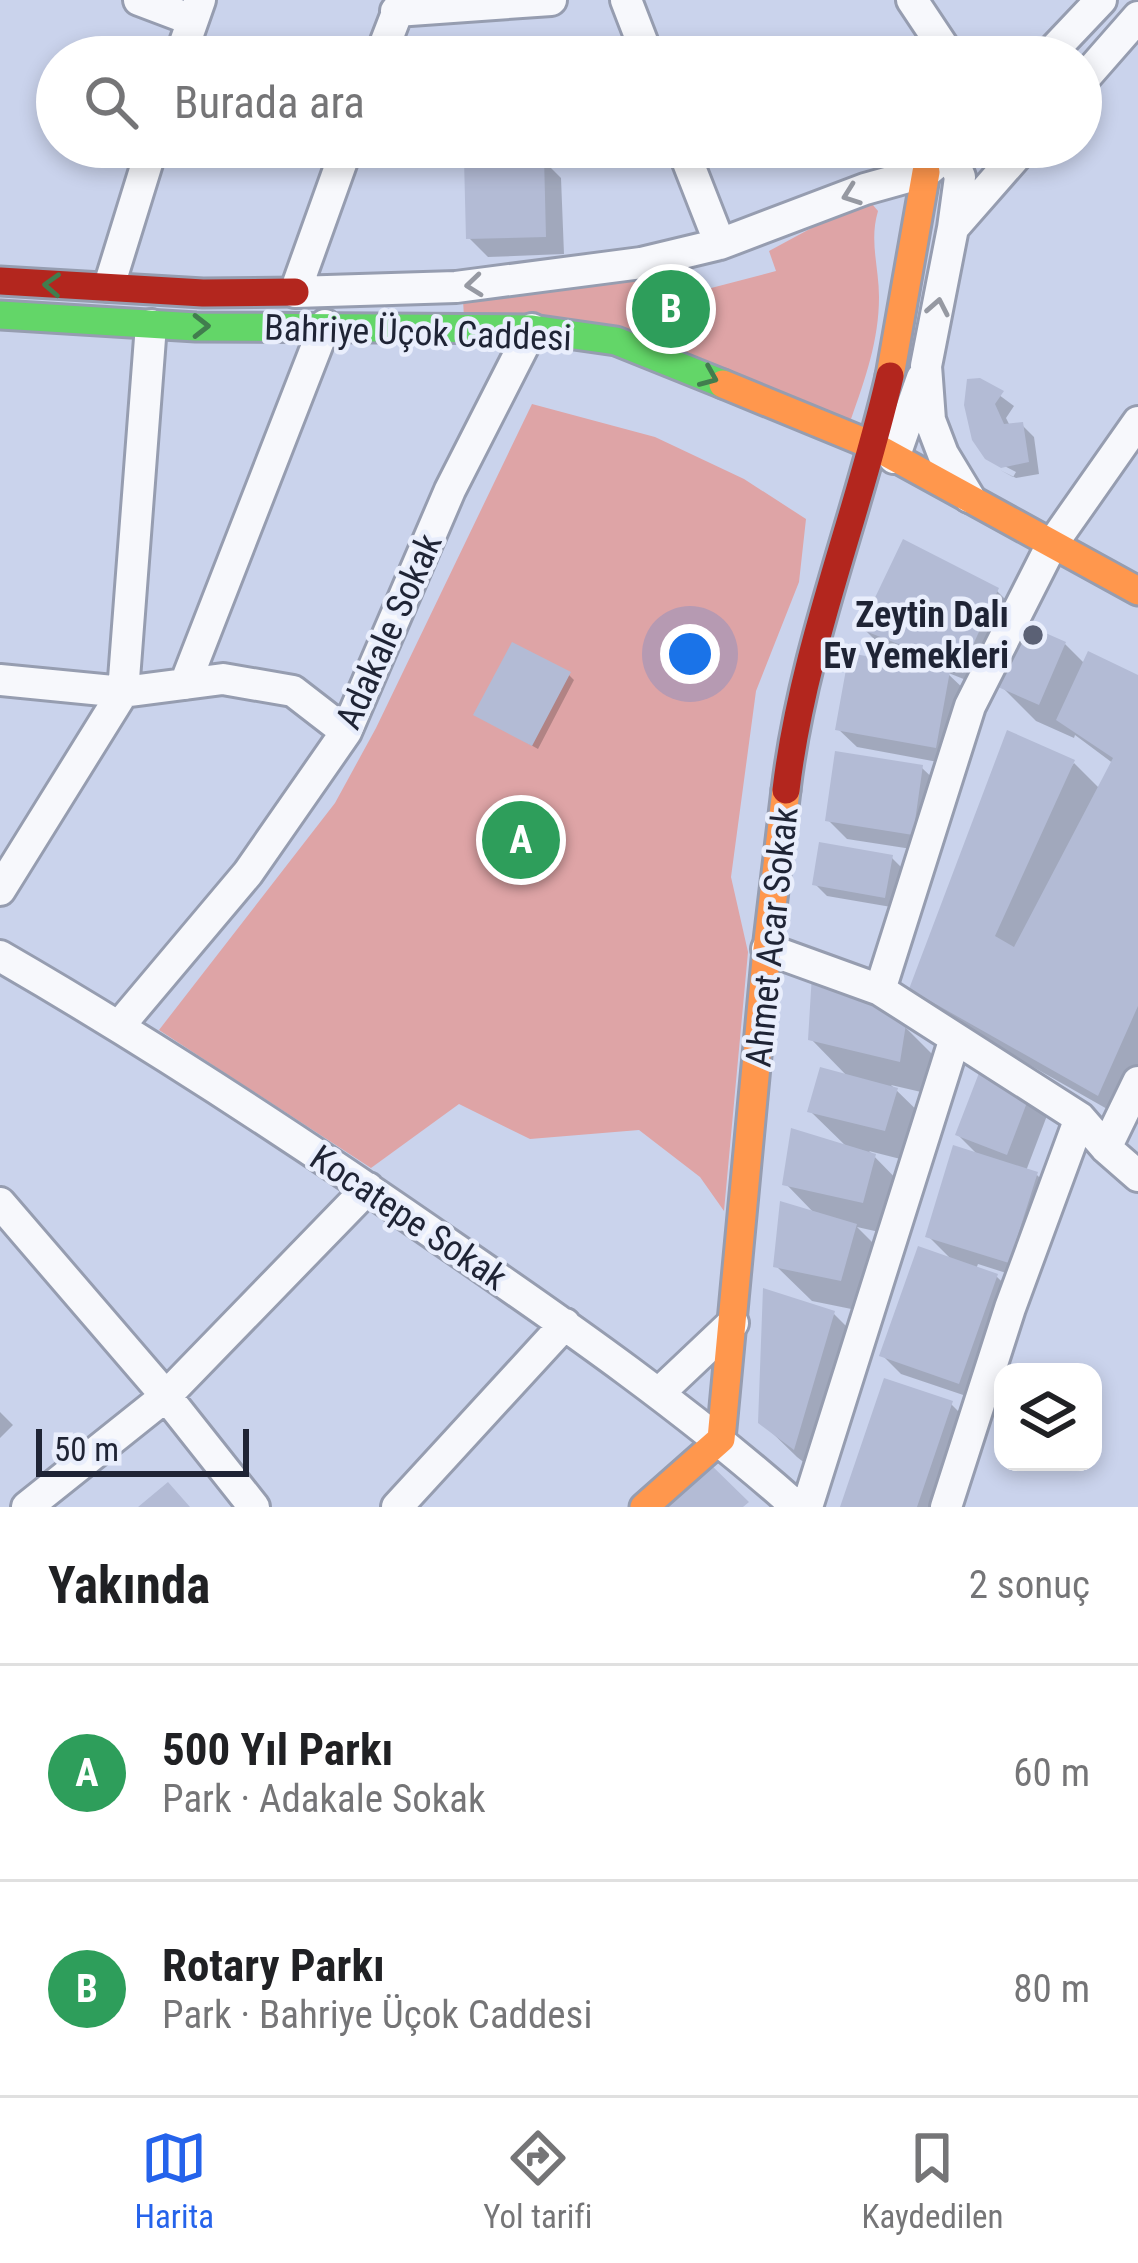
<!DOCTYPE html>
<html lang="tr">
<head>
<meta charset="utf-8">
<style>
  body { margin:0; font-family:"Roboto Condensed",sans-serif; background:#f6f6f6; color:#202124 }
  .controls { position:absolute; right:36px; bottom:36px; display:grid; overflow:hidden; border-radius:24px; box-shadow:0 6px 18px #0003 }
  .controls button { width:108px; height:108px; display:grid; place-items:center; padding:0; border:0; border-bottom:3px solid #e0e0e0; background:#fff; color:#202124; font:60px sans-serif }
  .scale { position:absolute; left:36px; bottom:30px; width:213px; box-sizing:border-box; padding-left:12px; border:6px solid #1f2435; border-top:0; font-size:33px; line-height:42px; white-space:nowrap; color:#1f2435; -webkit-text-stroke:9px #e9eefc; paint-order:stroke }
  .you { position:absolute; left:690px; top:654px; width:42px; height:42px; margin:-30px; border:9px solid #fff; border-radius:50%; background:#1a73e8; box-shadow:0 0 0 18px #1a73e833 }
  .badge { display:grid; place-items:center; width:78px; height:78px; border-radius:50%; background:#2563eb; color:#fff; font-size:39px; font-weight:700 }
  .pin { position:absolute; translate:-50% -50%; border:6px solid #fff; box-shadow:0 3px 12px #0006 }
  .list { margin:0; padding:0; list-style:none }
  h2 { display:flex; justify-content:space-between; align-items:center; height:156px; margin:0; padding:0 48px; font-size:51px }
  h2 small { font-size:39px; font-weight:400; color:#757577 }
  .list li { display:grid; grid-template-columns:78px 1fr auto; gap:36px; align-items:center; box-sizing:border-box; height:216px; padding:0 48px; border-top:3px solid #e0e0e0 }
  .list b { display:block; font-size:45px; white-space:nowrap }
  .list p { margin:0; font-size:39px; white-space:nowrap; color:#757577 }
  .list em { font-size:39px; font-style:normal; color:#757577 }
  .icon { flex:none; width:66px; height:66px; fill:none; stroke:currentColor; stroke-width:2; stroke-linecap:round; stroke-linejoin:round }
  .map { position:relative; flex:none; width:1138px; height:1507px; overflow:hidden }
  .search { position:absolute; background:#fff; box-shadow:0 6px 18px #0003; left:36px; right:36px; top:36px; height:132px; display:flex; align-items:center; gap:30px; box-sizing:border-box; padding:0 42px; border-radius:66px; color:#757577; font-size:45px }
  .sheet { height:588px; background:#fff }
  nav { display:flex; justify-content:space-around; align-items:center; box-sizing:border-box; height:168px; border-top:3px solid #e0e0e0; background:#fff; font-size:33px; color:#757577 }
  nav a { display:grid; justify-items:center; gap:6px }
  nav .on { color:#2563eb }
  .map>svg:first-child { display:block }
</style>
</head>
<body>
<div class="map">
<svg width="1138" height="1507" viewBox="0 0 1138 1507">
  <rect width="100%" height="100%" fill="#cad3ec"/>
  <path fill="#dea4a6" d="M867 198 878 211C869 241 879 267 879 297 879 340 865 380 851 419L464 318 463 300 662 273 669 299 776 271 769 251Z
    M532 404 655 437 744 479 806 519 799 582 756 691 731 877 748 952 724 1211 700 1177 639 1130 530 1139 459 1104 371 1168 159 1030 335 803 376 728Z"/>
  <path fill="#0003" d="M542 159 561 178 564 254 488 257 469 238Z
    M980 381 1014 406 1006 418 1010 426 1022 425 1034 437 1039 474 1016 478 1000 470 1013 477 1016 472 989 458Z
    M997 591 1016 610 981 686 946 672 967 692 954 765 857 747 838 729 939 669 882 647 863 628Z
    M1065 644 1085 664 1138 679V1085L1123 1118 938 1013 913 988 1074 763 1100 789 1114 764 1075 735 1074 738 1036 721 1001 686Z
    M569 675 574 680 538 749 477 715Z
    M922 768 941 786 931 852 847 839 828 820Z
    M892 858 904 870 897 908 827 896 815 884Z
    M904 1026 940 1062 934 1095 891 1085 932 1125 920 1164 869 1151 909 1192 897 1236 857 1227 891 1261 876 1314 812 1301 776 1266 816 1215 786 1184 849 1149 810 1111 849 1078 811 1039Z
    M1029 1095 1048 1113 1026 1171 1036 1174 1055 1193 1028 1280 978 1264 976 1269 997 1277 1016 1295 978 1400 901 1374 882 1355 954 1262 928 1236 980 1157 958 1135Z
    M834 1314 869 1349 829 1482 797 1457 761 1422Z
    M886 1382 951 1404 970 1423 941 1507H843Z
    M0 1412 13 1425 0 1438Z"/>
  <path fill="#b3bbd5" d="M544 156 546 237 466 239 464 159Z
    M980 378 1004 391 995 404 1004 424 1023 422 1029 462 1001 468 985 459 972 440 964 405 967 379Z
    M903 539 999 588 962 669 860 629Z
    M1025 624 1066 642 1039 705 998 687Z
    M512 642 571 672 532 746 473 715Z
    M1088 651 1138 675V1006L1098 1096 909 989 1007 730 1075 760 995 936 1014 947 1113 758 1056 720Z
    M849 653 950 671 936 748 835 730Z
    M835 751 923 765 913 835 825 821Z
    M819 842 893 855 885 898 812 885Z
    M812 974 906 1024 900 1062 808 1040Z
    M820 1067 898 1088 885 1131 807 1112Z
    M979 1073 1031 1092 1007 1155 955 1135Z
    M791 1128 876 1154 863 1203 782 1185Z
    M953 1145 1038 1172 1009 1263 925 1237Z
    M780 1201 857 1224 841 1281 773 1267Z
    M918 1246 998 1274 959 1384 879 1356Z
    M763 1288 835 1311 794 1450 758 1423Z
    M884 1378 953 1401 917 1507H840Z
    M707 1461 749 1502 743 1507H659Z
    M168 1482 190 1507H138Z"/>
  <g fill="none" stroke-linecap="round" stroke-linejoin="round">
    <defs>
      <path id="street" d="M139 0 192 20
        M626 0 648 57
        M912 0 950 57
        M396 11 551 0
        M180 57 200 0
        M380 57 402 0
        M1047 57 1101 0
        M1081 82 1138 17
        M347 147 295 292 456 287 641 263 720 244 865 189 926 172 956 147
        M682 147 720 244
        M950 152 960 177 953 228
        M109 286 152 147
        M894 458 922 378
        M969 497 943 454 930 420 926 366 953 228 1024 147
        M0 680 123 692 223 679 293 691 346 732
        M185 684 325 325
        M0 890 123 692 151 325
        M767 949 880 990 1080 1118 1106 1148 1138 1176
        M0 956C156 1046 306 1145 454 1248 572 1329 689 1411 797 1507
        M880 990 970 706 1051 546 1138 422
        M120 1025 248 873 346 732 450 490 532 329
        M1106 1148 1138 1082
        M0 1203 166 1396 254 1507
        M659 1393 733 1323
        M27 1507 166 1396 368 1188
        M397 1507 565 1324
        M807 1507 955 1038
        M946 1507 1010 1308 1080 1118"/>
      <path id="fast" d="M0 315 196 327 532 329 616 341 723 384"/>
      <path id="slow" d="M890 376 926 172
        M723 384 874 446 1138 591
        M644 1507 721 1439 767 949 786 790"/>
      <path id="jam" d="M0 281 203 293 295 292
        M786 790C803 647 858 516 890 376"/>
    </defs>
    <use href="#street" stroke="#969db0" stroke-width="36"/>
    <use href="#fast" stroke="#969db0" stroke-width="33"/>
    <use href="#slow" stroke="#969db0" stroke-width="33"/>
    <use href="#jam" stroke="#969db0" stroke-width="33"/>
    <use href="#street" stroke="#f7f8fc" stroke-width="30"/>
    <use href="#fast" stroke="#63d668" stroke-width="27"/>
    <use href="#slow" stroke="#ff974d" stroke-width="27"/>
    <use href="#jam" stroke="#b3261e" stroke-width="27"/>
  </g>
  <defs><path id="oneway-chevron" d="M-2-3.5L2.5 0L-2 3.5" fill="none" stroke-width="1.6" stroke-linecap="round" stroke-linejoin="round" transform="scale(3)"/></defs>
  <g stroke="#9699a2">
    <use href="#oneway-chevron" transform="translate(851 195) rotate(160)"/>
    <use href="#oneway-chevron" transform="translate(474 285) rotate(174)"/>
    <use href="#oneway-chevron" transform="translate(938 307) rotate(-79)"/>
  </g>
  <g stroke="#417d4e">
    <use href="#oneway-chevron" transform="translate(52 285) rotate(-177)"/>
    <use href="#oneway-chevron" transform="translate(201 326)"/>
    <use href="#oneway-chevron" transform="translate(709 377) rotate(23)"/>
  </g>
  <circle fill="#5b6175" stroke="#e9eefc" stroke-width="4.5" cx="1033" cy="635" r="12"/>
  <g text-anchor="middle" stroke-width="9" stroke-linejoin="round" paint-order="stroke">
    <g font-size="36" fill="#1f2435" stroke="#e9eefc">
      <text transform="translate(418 332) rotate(2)" y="13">Bahriye Üçok Caddesi</text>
      <text transform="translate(388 631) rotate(-66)" y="13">Adakale Sokak</text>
      <text transform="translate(771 937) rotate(-84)" y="13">Ahmet Acar Sokak</text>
      <text transform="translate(409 1217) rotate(34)" y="13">Kocatepe Sokak</text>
    </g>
    <g font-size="36" font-weight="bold" fill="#1f2435" stroke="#e9eefc" text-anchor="end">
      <text x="1009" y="627">Zeytin Dalı<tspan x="1009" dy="41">Ev Yemekleri</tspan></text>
    </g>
  </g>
</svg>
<div class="controls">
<button><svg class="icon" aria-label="layers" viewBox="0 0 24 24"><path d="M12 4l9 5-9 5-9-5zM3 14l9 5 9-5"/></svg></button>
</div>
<div class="scale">50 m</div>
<div class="you"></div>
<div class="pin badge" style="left:521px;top:840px;background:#2e9e5b">A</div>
<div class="pin badge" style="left:671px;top:309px;background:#2e9e5b">B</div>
<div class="search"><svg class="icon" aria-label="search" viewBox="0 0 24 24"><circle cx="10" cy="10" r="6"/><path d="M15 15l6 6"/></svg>Burada ara</div>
</div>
<section class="sheet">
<h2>Yakında<small>2 sonuç</small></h2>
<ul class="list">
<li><span class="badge" style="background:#2e9e5b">A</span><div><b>500 Yıl Parkı</b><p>Park · Adakale Sokak</p></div><em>60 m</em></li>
<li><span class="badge" style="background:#2e9e5b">B</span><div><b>Rotary Parkı</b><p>Park · Bahriye Üçok Caddesi</p></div><em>80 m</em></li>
</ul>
</section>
<nav>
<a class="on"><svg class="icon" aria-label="map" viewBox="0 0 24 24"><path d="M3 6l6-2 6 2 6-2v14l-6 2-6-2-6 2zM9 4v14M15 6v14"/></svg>Harita</a>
<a><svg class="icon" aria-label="directions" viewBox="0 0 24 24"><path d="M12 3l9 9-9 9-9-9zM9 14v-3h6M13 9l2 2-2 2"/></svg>Yol tarifi</a>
<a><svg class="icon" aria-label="saved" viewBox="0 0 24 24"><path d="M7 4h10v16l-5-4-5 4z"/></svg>Kaydedilen</a>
</nav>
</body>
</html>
